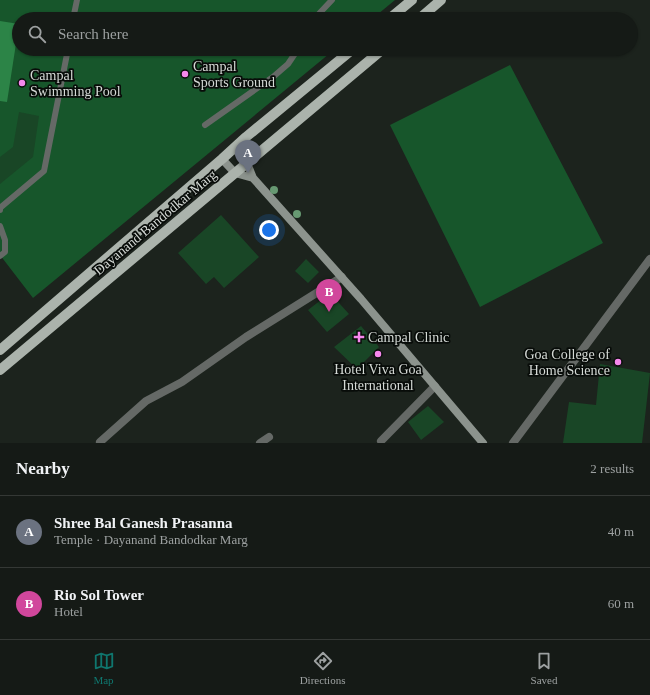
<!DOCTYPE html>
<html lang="en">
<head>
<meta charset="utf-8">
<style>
  body { margin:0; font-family:"Times New Roman",serif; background:#1e231f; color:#f1f3f6 }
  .you { position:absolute; left:269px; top:230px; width:14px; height:14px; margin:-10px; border:3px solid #fff; border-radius:50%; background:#1a73e8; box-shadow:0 0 0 6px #1a73e833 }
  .badge { display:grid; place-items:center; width:26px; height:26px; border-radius:50%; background:#0f766e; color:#fff; font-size:13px; font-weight:700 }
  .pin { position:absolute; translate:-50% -33px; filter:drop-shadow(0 1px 2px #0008) }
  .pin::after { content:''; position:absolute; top:21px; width:14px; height:12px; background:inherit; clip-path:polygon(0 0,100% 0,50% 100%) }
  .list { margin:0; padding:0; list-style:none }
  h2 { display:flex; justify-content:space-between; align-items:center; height:52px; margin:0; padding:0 16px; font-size:17px }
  h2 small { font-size:13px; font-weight:400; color:#9da1a1 }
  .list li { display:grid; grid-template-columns:26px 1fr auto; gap:12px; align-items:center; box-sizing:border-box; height:72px; padding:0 16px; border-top:1px solid #343835 }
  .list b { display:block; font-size:15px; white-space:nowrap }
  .list p { margin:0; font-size:13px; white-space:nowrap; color:#9da1a1 }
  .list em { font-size:13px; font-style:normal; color:#9da1a1 }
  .icon { flex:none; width:22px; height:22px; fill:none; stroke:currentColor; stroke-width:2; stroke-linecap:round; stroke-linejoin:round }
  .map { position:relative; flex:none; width:650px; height:443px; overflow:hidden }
  .search { position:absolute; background:#151a16; box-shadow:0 1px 3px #0004; left:12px; right:12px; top:12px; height:44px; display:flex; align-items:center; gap:10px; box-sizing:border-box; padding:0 14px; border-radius:22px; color:#9da1a1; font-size:15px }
  .sheet { height:196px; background:#151a16 }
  nav { display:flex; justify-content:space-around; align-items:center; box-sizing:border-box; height:56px; border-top:1px solid #343835; background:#151a16; font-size:11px; color:#9da1a1 }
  nav a { display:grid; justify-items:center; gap:2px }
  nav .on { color:#0f766e }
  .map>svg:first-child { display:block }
</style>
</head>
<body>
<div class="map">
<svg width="650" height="443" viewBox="0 0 650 443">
  <rect width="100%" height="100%" fill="#1c231d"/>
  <path fill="#17562b" d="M0 0H395L372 19H19V49H335L33 298 0 255Z
    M510 65 603 243 480 307 390 125Z"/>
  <path fill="#2c8447" d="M0 21 19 24 7 102 0 101Z"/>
  <path fill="#194626" d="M19 112 39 116 33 157 0 184V157L13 147Z
    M221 215 259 257 224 288 214 277 206 284 178 253Z
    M306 259 319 272 308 283 295 271Z
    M330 293 349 314 327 332 308 310Z
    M361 326 379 347 357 369 334 347Z
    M600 364 650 373 642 443H563L569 402 596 405Z
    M428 406 444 422 421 440 408 422Z"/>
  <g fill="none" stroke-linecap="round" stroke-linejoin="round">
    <path stroke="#656966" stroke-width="6" d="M73 19 77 0
      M314 19 332 0
      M205 125 273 77 288 64 298 49
      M0 210V208L44 171 68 49
      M0 226 5 240V252L0 256"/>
    <path stroke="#656966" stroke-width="8" d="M381 441 435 386
      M100 442 146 401 182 382 246 337 342 277
      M260 443 269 437
      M513 443 650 259"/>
    <path stroke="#8c938d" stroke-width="8" d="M234 148 247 163 253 178 361 299 483 443
      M222 159 235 173 253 178"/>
    <path stroke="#abb3ac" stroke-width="10" d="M389 19 412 0
      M419 19 441 0
      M0 350 222 159 246 137 353 49
      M0 370 383 49"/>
  </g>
  <g fill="#679972">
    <circle cx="274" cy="190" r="4"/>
    <circle cx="297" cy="214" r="4"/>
  </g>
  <g fill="#f688ed" stroke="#080c09" stroke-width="1.5">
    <circle cx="185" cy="74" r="4"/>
    <circle cx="22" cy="83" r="4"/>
    <path d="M357 331h4v4h4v4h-4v4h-4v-4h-4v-4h4z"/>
    <circle cx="378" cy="354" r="4"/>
    <circle cx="618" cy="362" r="4"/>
  </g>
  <g text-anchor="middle" stroke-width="3.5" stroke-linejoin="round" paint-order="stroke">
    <g font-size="14" fill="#d5dad6" stroke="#080c09" text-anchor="start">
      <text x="193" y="71">Campal<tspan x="193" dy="16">Sports Ground</tspan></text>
      <text x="30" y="80">Campal<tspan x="30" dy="16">Swimming Pool</tspan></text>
      <text x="368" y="342">Campal Clinic</text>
      <text x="610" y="359" text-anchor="end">Goa College of<tspan x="610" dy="16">Home Science</tspan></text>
      <text x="378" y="374" text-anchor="middle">Hotel Viva Goa<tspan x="378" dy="16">International</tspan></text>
    </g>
    <g font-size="14" fill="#d5dad6" stroke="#080c09">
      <text transform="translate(155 222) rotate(-40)" y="5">Dayanand Bandodkar Marg</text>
    </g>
  </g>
</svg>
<div class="you"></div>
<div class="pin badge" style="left:248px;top:173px;background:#6b7280">A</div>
<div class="pin badge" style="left:329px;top:312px;background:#d1479c">B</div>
<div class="search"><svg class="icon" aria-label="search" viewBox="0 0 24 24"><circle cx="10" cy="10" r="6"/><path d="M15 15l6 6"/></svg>Search here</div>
</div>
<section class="sheet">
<h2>Nearby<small>2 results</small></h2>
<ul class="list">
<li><span class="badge" style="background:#6b7280">A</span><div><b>Shree Bal Ganesh Prasanna</b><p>Temple · Dayanand Bandodkar Marg</p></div><em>40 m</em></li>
<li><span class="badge" style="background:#d1479c">B</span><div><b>Rio Sol Tower</b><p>Hotel</p></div><em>60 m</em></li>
</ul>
</section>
<nav>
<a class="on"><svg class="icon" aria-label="map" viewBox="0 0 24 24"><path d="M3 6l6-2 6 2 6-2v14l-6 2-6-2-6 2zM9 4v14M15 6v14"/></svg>Map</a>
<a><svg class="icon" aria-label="directions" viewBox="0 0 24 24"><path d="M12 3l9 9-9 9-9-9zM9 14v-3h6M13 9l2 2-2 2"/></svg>Directions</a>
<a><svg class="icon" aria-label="saved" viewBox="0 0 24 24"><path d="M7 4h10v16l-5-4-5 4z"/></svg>Saved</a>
</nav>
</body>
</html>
